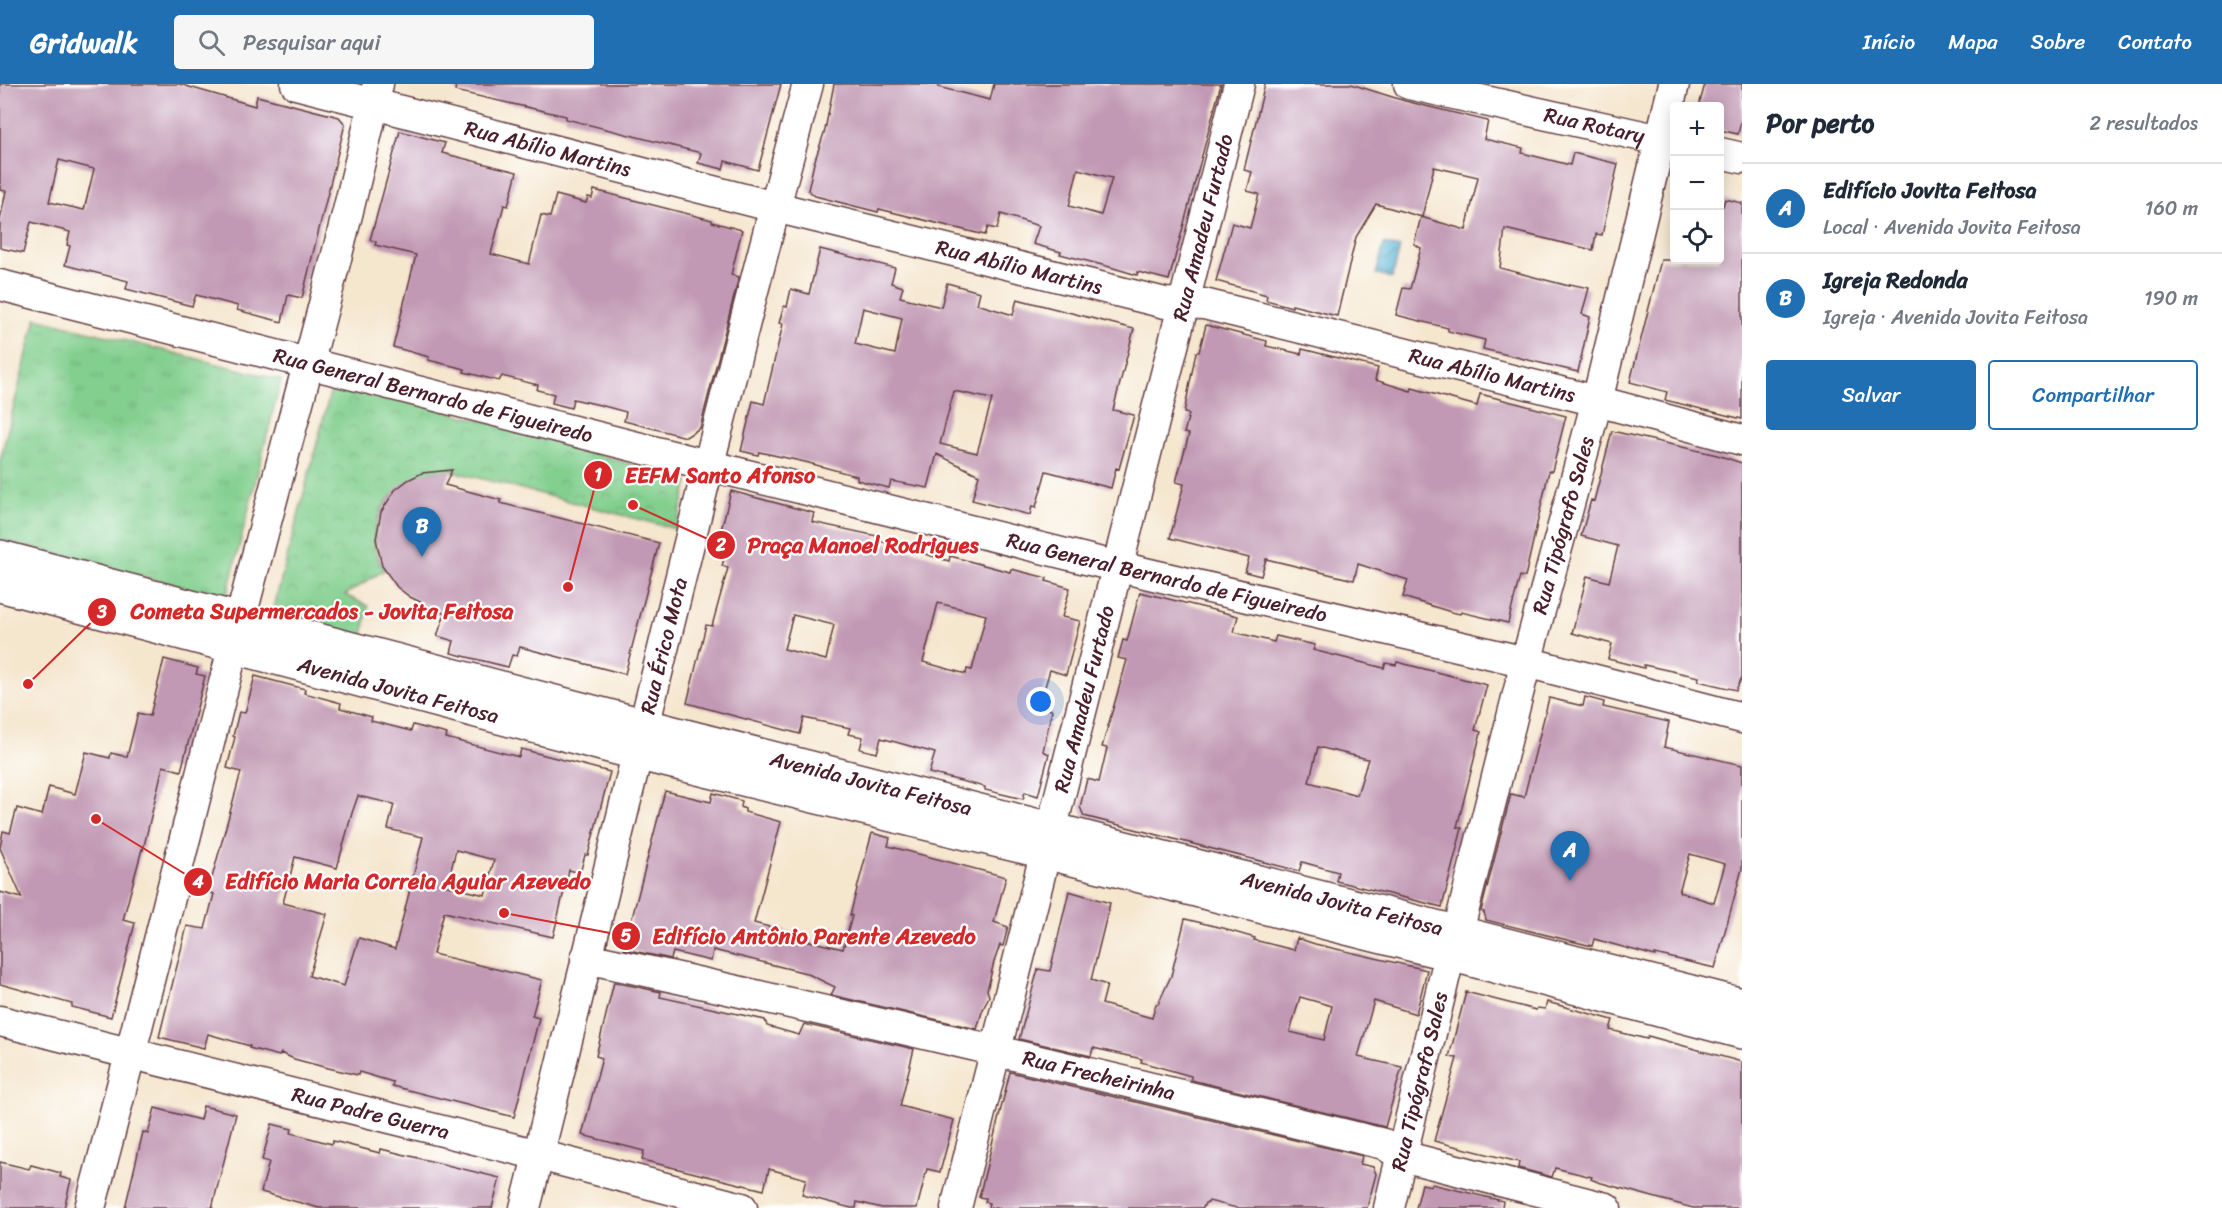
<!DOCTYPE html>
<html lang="pt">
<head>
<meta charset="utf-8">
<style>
  body { margin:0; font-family:Sriracha,sans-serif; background:#f6f6f7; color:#1f2937 }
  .controls { position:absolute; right:18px; top:18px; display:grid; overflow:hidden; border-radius:6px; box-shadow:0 3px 15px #0003 }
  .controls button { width:54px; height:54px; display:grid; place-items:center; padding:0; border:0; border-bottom:2px solid #e0e1e3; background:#fff; color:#1f2937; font:30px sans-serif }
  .you { position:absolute; left:1041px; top:618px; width:21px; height:21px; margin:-15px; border:4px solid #fff; border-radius:50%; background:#1a73e8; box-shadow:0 0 0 9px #1a73e833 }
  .badge { display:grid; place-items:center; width:39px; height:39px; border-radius:50%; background:#1f6fb2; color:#fff; font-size:20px; font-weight:700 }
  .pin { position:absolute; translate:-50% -50px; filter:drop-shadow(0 2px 3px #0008) }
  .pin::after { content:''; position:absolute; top:32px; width:21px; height:18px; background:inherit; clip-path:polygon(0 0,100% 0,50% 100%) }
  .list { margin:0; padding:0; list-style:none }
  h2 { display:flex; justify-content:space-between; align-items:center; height:78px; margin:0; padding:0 24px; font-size:26px }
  h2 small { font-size:20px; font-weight:400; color:#747a83 }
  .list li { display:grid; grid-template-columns:39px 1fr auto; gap:18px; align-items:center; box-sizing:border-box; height:90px; padding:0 24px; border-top:2px solid #e0e1e3 }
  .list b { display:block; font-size:22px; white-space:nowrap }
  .list p { margin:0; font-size:20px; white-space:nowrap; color:#747a83 }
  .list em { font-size:20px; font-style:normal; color:#747a83 }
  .actions { display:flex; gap:12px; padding:18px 24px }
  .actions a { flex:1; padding:14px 0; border:2px solid #1f6fb2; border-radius:6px; text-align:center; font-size:21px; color:#1f6fb2 }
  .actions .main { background:#1f6fb2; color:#fff }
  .icon { flex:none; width:33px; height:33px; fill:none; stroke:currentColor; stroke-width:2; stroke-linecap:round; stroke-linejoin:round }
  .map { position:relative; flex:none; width:1742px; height:1124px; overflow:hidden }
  header { display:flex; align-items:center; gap:36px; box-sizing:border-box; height:84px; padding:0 30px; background:#1f6fb2; color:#fff }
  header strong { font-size:28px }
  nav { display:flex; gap:33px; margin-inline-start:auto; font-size:21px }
  .search { width:420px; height:54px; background:#f6f6f7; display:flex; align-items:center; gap:15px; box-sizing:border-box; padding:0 21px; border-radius:6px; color:#747a83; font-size:22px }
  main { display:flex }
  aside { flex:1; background:#fff }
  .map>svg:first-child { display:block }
</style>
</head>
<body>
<header>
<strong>Gridwalk</strong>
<div class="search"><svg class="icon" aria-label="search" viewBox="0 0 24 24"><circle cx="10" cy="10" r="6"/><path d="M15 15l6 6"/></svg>Pesquisar aqui</div>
<nav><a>Início</a><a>Mapa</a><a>Sobre</a><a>Contato</a></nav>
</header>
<main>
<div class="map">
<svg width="1742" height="1124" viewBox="0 0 1742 1124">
  <defs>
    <pattern id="grass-tufts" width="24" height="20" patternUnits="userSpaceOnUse" patternTransform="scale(1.5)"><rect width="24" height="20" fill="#82cf8e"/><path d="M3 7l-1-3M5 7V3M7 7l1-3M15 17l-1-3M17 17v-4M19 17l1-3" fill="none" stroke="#72b17b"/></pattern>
    <pattern id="park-crowns" width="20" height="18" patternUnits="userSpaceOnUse" patternTransform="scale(1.5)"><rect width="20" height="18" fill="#82cf8e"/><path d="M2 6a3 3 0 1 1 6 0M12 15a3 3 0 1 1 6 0" fill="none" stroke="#72b17b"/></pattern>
    <pattern id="water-waves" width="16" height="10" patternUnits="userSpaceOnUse" patternTransform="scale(1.5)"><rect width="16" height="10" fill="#54b2d2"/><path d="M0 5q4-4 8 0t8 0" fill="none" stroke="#4890ab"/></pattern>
  </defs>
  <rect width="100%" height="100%" fill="#fff"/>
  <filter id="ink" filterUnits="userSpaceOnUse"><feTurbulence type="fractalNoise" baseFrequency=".0167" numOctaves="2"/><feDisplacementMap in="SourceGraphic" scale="12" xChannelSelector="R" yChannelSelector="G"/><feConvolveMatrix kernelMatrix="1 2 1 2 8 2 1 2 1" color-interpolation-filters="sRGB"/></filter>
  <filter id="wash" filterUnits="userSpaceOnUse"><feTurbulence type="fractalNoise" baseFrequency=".008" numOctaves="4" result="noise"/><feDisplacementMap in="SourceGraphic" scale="24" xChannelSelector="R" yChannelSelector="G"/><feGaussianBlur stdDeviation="1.35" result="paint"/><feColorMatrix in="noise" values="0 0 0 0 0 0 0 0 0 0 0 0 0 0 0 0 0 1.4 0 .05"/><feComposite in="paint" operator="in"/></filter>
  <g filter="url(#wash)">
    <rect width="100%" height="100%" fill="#f5e6ce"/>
    <path fill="url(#grass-tufts)" stroke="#66775c" stroke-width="1.5" d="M36 234 281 296 227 511 218 512 0 456V377Z"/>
    <path fill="url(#park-crowns)" stroke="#66775c" stroke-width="1.5" d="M333 298 530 349 688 398 676 445 452 387C399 383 355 438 384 486L345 511 368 522 363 552 278 531 274 523Z"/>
    <path fill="url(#water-waves)" stroke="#4f687e" stroke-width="1.5" d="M1384 160 1400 164 1392 194 1376 190Z"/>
    <g id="blocks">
      <path fill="#c199b4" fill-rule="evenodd" d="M0 0H179L255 22 257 12 339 33 345 40 302 214 288 211 282 238 237 226 238 222 196 211 192 222 126 205 128 197 65 181 70 162 67 161 70 148 31 138 23 169 0 164V136L6 107 0 106ZM59 76 94 85 84 126 49 118Z
        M456 0H781L758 86 725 77 723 85 698 79 701 69 566 35V32L455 7Z
        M834 0H939L938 3 990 16 994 0H1221L1169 196 1138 188 1137 191 1110 183 1060 170 1061 168 1033 160 1039 142 1001 130 997 145 988 143 985 151 879 125 878 128 815 112 808 106 814 79 825 46ZM1078 85 1112 94 1101 131 1069 122Z
        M1265 0H1351L1405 17 1488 37 1484 55 1523 64 1522 69 1570 81 1573 69 1618 80 1602 151 1596 150 1593 166 1505 145 1500 184 1569 202 1570 200 1589 204 1582 230 1590 233 1578 288 1483 265 1485 256 1448 247V244L1396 231 1403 204 1410 205 1421 164 1414 160 1421 133 1466 146 1478 93 1434 83 1422 133 1376 120 1356 153 1337 232 1292 221V223L1266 216 1267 211 1216 197 1232 139 1250 144 1259 110 1247 107 1252 88 1244 86Z
        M1705 0H1742V33L1738 50 1719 46V22H1699Z
        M400 47 445 59 442 69 517 88 508 122 504 121 491 170 529 180 541 131 550 133 556 111 586 119 588 113 592 114 594 106 712 136V138L742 146 731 191 739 193 700 344 686 353 624 337 626 328 600 321 573 315 571 324 552 319 554 310 537 306 538 301 502 292 499 297 464 288 465 285 428 276 429 273 393 263 416 171 375 161 376 158 370 156Z
        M1725 115 1742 119V335L1665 316 1667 308 1630 298 1661 176H1719V120L1723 122Z
        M820 165 895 184 891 199 903 203 900 213 941 223 947 199 980 208 977 220 1013 231 1017 215 1134 245 1113 326 1134 331 1119 385 1116 384 1111 404 1046 387 1036 423 1032 422 1030 431 972 416 979 391 937 370 928 404 891 397 889 404 857 396V392L805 378 759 368 758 371 741 367 753 317 764 320 783 240 779 239 784 222 787 223 791 205 809 210ZM863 224 902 234 895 270 855 260ZM954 307 992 315 977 369 940 360Z
        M1206 241 1267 257 1266 262 1301 270 1302 265 1378 284 1375 296 1411 307 1412 304 1477 322 1480 310 1566 332 1552 387H1549L1525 493 1520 492 1508 539 1461 528 1460 530 1451 528 1403 513 1408 496 1358 480 1354 496 1266 475 1261 492 1245 488 1249 474 1170 454 1184 400 1176 398 1189 350 1184 349 1189 330 1184 329 1196 268H1199Z
        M1612 347 1717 371 1742 379V593L1736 606 1698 597 1699 593 1644 581V584L1608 575 1612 560 1572 549 1587 492 1609 498 1618 462 1581 452 1591 416 1594 417Z
        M452 386 445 401 501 416 500 419 659 459 625 590 520 563 517 572 512 571 508 583 451 569 454 557 437 552 445 530 410 513 397 503 382 482 376 455 381 428 395 406 408 396 422 389Z
        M731 407 814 429 812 438 877 452 876 456 949 477 950 472 1010 488 1011 485 1047 494 1046 497 1070 504 1062 533 1080 537 1066 591 1050 586 1039 623 1052 626 1043 667 1049 670 1038 712 1025 708 1023 715 985 706V703L929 689 935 669 881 654 877 669 860 665 863 653 848 650 850 644 804 634 800 650 687 619 706 541 712 542 728 484 722 482 727 464 717 462ZM938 519 986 531 972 586 967 585 966 590 923 578ZM793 531 834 541 826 576 784 565Z
        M1140 508 1238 532 1234 548 1274 558 1276 552 1315 561 1313 566 1384 584 1386 579 1396 581 1397 578 1487 601 1475 646 1481 648 1457 743 1462 744 1442 823 1336 797 1338 788 1302 778 1299 787 1084 732 1080 723 1087 695 1099 698 1107 664 1102 663 1127 576 1118 574 1123 556 1127 557ZM1318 663 1368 675 1357 711 1309 698Z
        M164 575 198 584 196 590 205 592 181 687 163 682 143 766 142 765 123 836 135 839 111 933 72 923V920L0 900V808L22 814 0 764 3 747 10 749 17 724 42 731 49 703 75 710 86 668 110 674 111 669 127 673 138 629 150 632Z
        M255 592 305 605 304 609 341 619 340 624 372 633 371 637 411 647 413 641 447 650 446 654 519 673 521 665 610 688 588 771H585L580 789 569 786 553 853 444 828 433 870 542 896 532 932 539 934 514 1033 392 1002 393 998 359 988 358 991 324 983 294 975 281 969 279 972 249 964 250 962 208 950 204 964 159 953 187 842 205 845 214 810 208 808 241 688 227 684 235 653 233 652 239 628 245 629ZM358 712 394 720 388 745 423 753 395 865 359 854 344 902 309 892 327 830 283 819 295 773 337 784 352 729ZM456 766 494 776 485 811 447 802Z
        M1585 613 1604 618 1603 623 1669 638 1664 663 1742 681V785L1715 884 1655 870V872L1594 855 1592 862 1486 836 1484 828 1481 827 1511 710 1524 713 1549 614 1583 622ZM1690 770 1725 780 1714 819 1679 808Z
        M665 707 711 718 713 709 742 717 741 723 745 725V728L781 738 754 839 789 848 797 854 843 865 852 832 850 831 872 749 890 754 888 762 1006 793 994 838 1008 843 1003 862 1000 861 994 878 987 906 989 912 982 928 977 945 831 911 835 903 806 889 713 866 711 877 673 868 671 875 624 865Z
        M1069 807 1110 819 1091 896 1107 901 1102 920 1152 934 1156 920H1158L1171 892 1185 835 1227 845V846L1255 854 1254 856 1294 866 1297 854 1315 860 1427 886 1416 930 1374 917 1358 973 1402 983 1385 1043 1191 996V992L1141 978 1142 975 1093 964 1091 972 1019 955 1038 885 1050 887ZM1300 913 1332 922 1324 956 1290 948Z
        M614 898 661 908 660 913 765 936 767 942 799 951 804 940 914 965 900 1022 954 1036 940 1088 927 1085 917 1124H882L857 1118 856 1124H851L802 1111 806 1095 769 1085 764 1106 642 1076 644 1067 582 1051 602 974 596 972Z
        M1466 908 1536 926 1537 924 1545 925 1547 918 1613 936 1610 946 1647 955 1648 952 1742 978V1124H1693L1598 1098 1591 1095 1592 1093 1555 1084 1552 1093 1518 1084 1519 1078 1434 1057 1457 974 1449 973Z
        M1010 988 1362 1072 1360 1080 1373 1083 1376 1090 1367 1124H1237L1209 1117 1208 1119H1205L1203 1124H988L989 1119 985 1118 986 1114 979 1113Z
        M203 1022 236 1030 212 1124H125L143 1048 148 1050 155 1024 200 1036Z
        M272 1040 292 1045 291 1049 332 1060 333 1057 380 1069 381 1065 500 1094 492 1124H319L261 1108 269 1078 262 1076Z
        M0 1078 29 1085 31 1081 61 1089 60 1093 71 1096 64 1124H0Z
        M1422 1100 1431 1102 1432 1100 1503 1117 1502 1124H1416Z"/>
    </g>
  </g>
  <g filter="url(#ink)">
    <use href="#blocks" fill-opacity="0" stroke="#643d43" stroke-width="1.5"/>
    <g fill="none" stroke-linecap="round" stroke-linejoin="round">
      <defs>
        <g id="minor">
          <path id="s1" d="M296 0 775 123 1165 219 1204 220 1597 317 1742 356"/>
          <path id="s2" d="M1409 0 1674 59"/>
          <path d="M1720 69 1742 74"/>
          <path id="s3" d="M0 201 739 389 1098 478 1526 578 1742 634"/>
          <path id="s4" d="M1458 848 1526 578 1597 317 1674 0"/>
          <path id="s5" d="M586 874C853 931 1119 996 1384 1060L1402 1072 1606 1124"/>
          <path id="s6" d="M0 937 539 1071 742 1124"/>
          <path d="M90 1124C142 929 190 732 240 537 286 358 338 180 378 0"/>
          <path id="s7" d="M525 1124C620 749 706 373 808 0"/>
          <path id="s8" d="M956 1124 1239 0"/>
          <path id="s9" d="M1389 1124 1450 870"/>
        </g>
        <g id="major">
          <path id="s10" d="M0 473 677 650 1742 921"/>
          <path id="s11" d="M0 501 636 669 1045 768 1450 870 1742 948"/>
        </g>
      </defs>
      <use href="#minor" stroke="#643d43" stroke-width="33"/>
      <use href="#major" stroke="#643d43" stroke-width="36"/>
      <use href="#minor" stroke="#fff" stroke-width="30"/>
      <use href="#major" stroke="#fff" stroke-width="33"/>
    </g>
  </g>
  <g text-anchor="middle" stroke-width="4.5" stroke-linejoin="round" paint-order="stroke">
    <g font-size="21" fill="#4a1f2b" stroke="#fff">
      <text dy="7" stroke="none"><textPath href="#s2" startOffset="190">Rua Rotary</textPath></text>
      <text dy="7" stroke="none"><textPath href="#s1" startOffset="260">Rua Abílio Martins</textPath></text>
      <text dy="7" stroke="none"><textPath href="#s8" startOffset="1011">Rua Amadeu Furtado</textPath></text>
      <text dy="7" stroke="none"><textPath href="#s1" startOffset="746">Rua Abílio Martins</textPath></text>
      <text dy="7" stroke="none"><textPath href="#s1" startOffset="1232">Rua Abílio Martins</textPath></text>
      <text dy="7" stroke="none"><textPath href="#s3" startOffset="447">Rua General Bernardo de Figueiredo</textPath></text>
      <text dy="7" stroke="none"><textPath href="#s4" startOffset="420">Rua Tipógrafo Sales</textPath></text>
      <text dy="7" stroke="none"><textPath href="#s3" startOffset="1203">Rua General Bernardo de Figueiredo</textPath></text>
      <text dy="7" stroke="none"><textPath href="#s7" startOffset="579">Rua Érico Mota</textPath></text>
      <text dy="7" stroke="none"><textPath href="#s11" startOffset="412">Avenida Jovita Feitosa</textPath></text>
      <text dy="7" stroke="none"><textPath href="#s8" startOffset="525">Rua Amadeu Furtado</textPath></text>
      <text dy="7" stroke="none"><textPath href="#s10" startOffset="900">Avenida Jovita Feitosa</textPath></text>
      <text dy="7" stroke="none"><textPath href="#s10" startOffset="1386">Avenida Jovita Feitosa</textPath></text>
      <text dy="7" stroke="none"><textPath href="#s5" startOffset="526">Rua Frecheirinha</textPath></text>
      <text dy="7" stroke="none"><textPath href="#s9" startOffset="130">Rua Tipógrafo Sales</textPath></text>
      <text dy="7" stroke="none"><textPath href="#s6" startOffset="382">Rua Padre Guerra</textPath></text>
    </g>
  </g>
  <path fill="none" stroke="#d62828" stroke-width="2" d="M568 503L598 391M633 421L721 461M28 600L102 528M96 735L198 798M504 829L626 852"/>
  <g fill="#d62828" stroke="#fff" stroke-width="2">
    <circle cx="568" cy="503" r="6"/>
    <circle cx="633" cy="421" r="6"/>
    <circle cx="28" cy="600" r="6"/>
    <circle cx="96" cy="735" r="6"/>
    <circle cx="504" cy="829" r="6"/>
    <circle cx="598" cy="391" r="15"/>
    <circle cx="721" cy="461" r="15"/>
    <circle cx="102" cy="528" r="15"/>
    <circle cx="198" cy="798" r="15"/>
    <circle cx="626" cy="852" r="15"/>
  </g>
  <g font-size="18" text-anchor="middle" font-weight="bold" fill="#fff">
    <text x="598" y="397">1</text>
    <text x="721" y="467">2</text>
    <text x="102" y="534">3</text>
    <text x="198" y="804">4</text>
    <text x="626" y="858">5</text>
  </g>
  <g font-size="22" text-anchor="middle" font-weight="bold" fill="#d62828" stroke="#fff" stroke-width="4.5" stroke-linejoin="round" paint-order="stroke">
    <text x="720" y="399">EEFM Santo Afonso</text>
    <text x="863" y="469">Praça Manoel Rodrigues</text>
    <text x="322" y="535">Cometa Supermercados - Jovita Feitosa</text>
    <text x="408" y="805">Edifício Maria Correia Aguiar Azevedo</text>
    <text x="814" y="860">Edifício Antônio Parente Azevedo</text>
  </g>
</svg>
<div class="controls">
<button>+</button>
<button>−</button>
<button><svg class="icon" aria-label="locate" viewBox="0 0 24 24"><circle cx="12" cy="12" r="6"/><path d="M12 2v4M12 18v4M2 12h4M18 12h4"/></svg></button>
</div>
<div class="you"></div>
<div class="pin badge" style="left:1570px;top:797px">A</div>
<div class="pin badge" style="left:422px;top:473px">B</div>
</div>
<aside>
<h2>Por perto<small>2 resultados</small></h2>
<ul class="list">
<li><span class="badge">A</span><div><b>Edifício Jovita Feitosa</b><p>Local · Avenida Jovita Feitosa</p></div><em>160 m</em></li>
<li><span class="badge">B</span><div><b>Igreja Redonda</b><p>Igreja · Avenida Jovita Feitosa</p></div><em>190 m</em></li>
</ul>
<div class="actions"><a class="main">Salvar</a><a>Compartilhar</a></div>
</aside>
</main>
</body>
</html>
